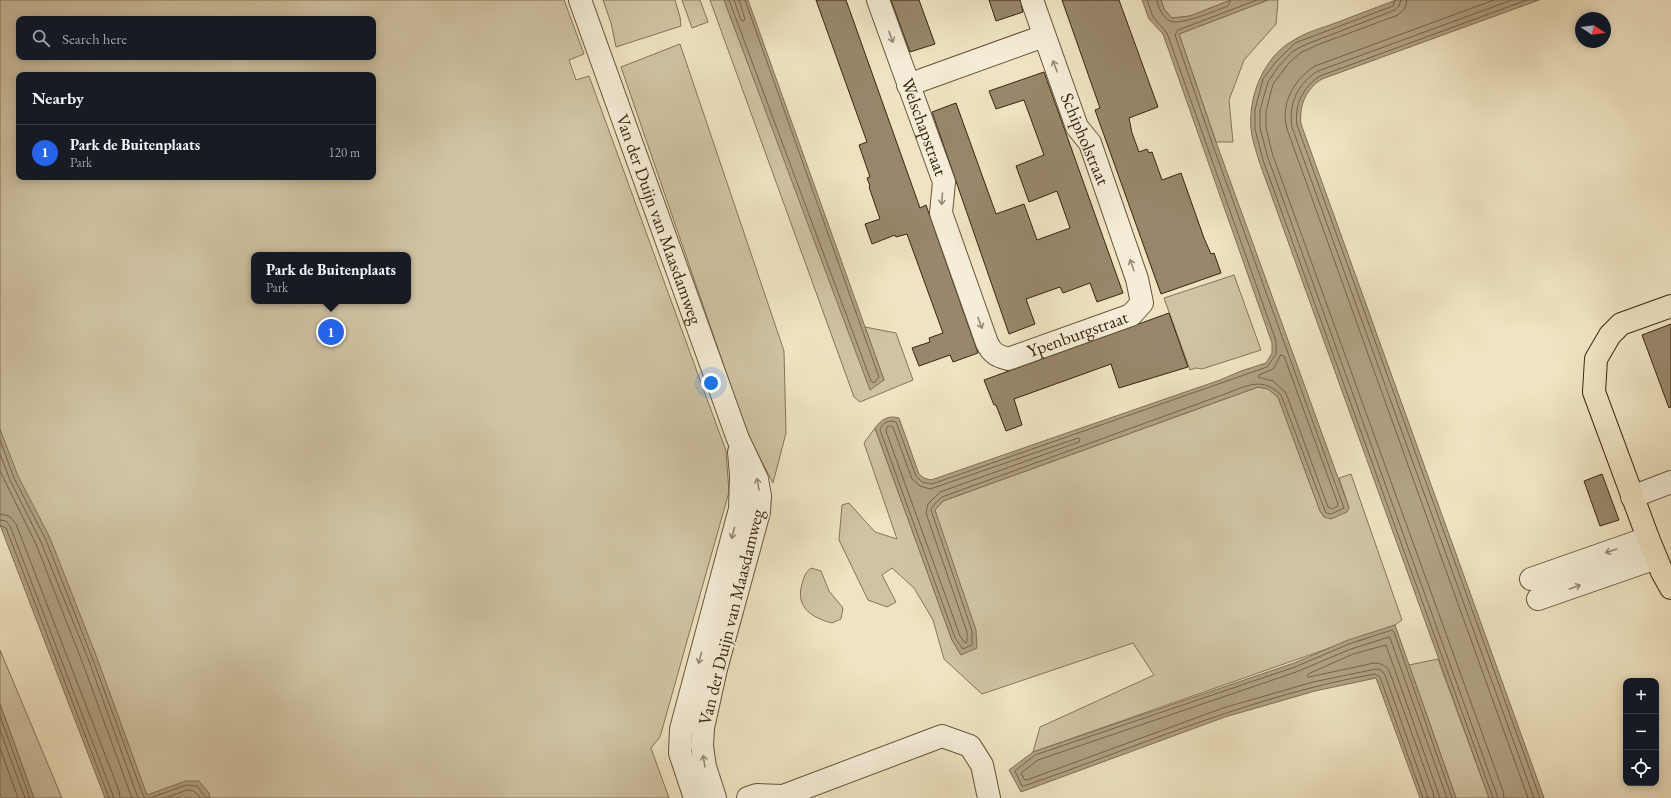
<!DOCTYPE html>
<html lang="en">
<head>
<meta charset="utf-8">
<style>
  body { margin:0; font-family:"EB Garamond",serif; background:#20242c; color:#f1f3f6 }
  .controls { position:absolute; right:12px; bottom:12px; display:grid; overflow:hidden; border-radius:8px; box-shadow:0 2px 10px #0003 }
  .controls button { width:36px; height:36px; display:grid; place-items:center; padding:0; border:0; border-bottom:1px solid #363941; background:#171b24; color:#f1f3f6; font:20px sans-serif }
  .compass { position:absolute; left:1575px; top:12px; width:36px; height:36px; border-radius:50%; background:#171b24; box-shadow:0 2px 10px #0003; rotate:103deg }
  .you { position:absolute; left:711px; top:383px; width:14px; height:14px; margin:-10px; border:3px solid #fff; border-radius:50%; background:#1a73e8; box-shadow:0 0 0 6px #1a73e833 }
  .badge { display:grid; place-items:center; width:26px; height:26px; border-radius:50%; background:#2563eb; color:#fff; font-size:13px; font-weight:700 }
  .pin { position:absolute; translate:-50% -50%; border:2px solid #fff; box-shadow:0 1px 4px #0006 }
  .popup { position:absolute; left:251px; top:252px; width:160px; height:52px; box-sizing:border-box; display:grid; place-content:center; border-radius:8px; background:#171b24; filter:drop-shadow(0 1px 3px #0005); font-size:13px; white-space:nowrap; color:#9ea1a6 }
  .popup b { font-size:15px; color:#f1f3f6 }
  .popup::after { content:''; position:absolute; left:50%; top:100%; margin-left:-8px; border:8px solid transparent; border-top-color:#171b24 }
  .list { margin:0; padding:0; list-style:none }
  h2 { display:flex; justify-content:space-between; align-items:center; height:52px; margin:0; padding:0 16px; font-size:17px }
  h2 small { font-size:13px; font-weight:400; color:#9ea1a6 }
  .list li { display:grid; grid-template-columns:26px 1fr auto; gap:12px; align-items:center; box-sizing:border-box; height:56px; padding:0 16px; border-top:1px solid #363941 }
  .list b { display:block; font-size:15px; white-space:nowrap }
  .list p { margin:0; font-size:13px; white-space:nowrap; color:#9ea1a6 }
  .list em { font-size:13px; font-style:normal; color:#9ea1a6 }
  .icon { flex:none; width:22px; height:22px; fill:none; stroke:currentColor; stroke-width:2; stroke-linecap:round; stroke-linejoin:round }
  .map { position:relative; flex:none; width:1671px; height:798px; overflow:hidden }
  .search { position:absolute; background:#171b24; box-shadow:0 2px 10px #0003; left:16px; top:16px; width:360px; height:44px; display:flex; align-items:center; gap:10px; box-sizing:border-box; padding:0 14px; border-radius:8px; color:#9ea1a6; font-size:15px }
  .panel { position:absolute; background:#171b24; box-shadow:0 2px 10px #0003; left:16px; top:72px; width:360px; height:108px; border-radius:8px }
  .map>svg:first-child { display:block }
</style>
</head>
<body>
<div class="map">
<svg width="1671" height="798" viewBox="0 0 1671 798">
  <rect width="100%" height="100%" fill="#efe3c1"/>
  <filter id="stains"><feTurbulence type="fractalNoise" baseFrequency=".005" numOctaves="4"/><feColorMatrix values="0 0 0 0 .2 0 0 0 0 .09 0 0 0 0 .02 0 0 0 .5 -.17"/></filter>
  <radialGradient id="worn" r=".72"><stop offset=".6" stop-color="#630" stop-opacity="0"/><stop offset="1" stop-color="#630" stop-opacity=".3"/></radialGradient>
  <path fill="#d0c3a3" stroke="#857459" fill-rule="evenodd" d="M0 0H564L584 54 569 60 576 80 589 76 726 451 729 492 660 737 651 748 669 798H126L0 487ZM19 19H373V57H19ZM19 75H373V177H19ZM254 255H408V301H254Z
    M603 0H675L680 17 681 26 616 47 611 23Z
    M682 0H700L708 22 692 28Z
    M710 0H724L756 84 884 380 865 327 896 333 913 380 860 402 854 397Z
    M1161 0H1231L1190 16 1172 18 1164 9Z
    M1268 0H1278L1276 24 1244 60 1229 100 1233 142H1216L1179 34Z
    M680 44 784 351 786 433 773 483 747 433 621 67Z
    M1234 275 1261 350 1202 369 1196 368 1190 370 1164 298Z
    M1258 387 1268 389 1278 397 1320 511 1324 517 1349 508 1339 478 1351 474 1402 620 1395 625 1033 752 1040 727 1154 675 1133 643 982 694 944 659 933 620 914 588 892 568 882 575 896 602 887 607 868 600 839 540 842 505 849 503 875 532 897 539 864 443 875 428 952 640 961 655 935 510 943 501Z
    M811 568 821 571 829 591 843 608 841 619 832 623C812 618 795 607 802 584 804 577 805 573 811 568Z
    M0 650 5 662 62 798H34L0 704Z
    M1438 659 1489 798H1456L1409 665Z"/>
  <path fill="#b1a284" stroke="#817055" d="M724 0H748L884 380 870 390Z
    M1142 0H1161L1164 9 1172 18 1190 16 1231 0H1268L1179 34 1216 142 1349 508 1347 512 1331 519 1324 517 1320 511 1278 397 1268 389 1258 387 943 501 935 510 976 630 977 648 961 655 952 640 875 428C882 419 888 415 899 418L919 474 924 478 931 480 1220 380 1241 371 1266 363 1272 353V343L1163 34 1149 19Z
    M1396 0H1539L1322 79C1306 89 1299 105 1301 124L1544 798H1489L1259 161C1256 150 1252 140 1251 129 1248 96 1264 56 1294 40 1305 33 1318 29 1330 25 1352 17 1374 8 1396 0Z
    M0 429 18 476 50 538 97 658 147 795 186 781H199L209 793 210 798H105L0 525Z
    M1395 625 1456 798H1420L1376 678 1315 691 1225 717 1021 792 1009 770 1033 752 1294 663 1348 640Z
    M0 704 34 798H1L0 794Z"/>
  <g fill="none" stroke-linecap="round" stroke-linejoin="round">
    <path stroke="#76634a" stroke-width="1" d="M729 0 871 381 874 383 879 377 745 0
      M734 0 741 20 744 21 745 19 739 0
      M1147 0 1153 17 1167 33 1276 341V354L1267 367 932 484 922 482 916 476 896 422C889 419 882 423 880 430L955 638 963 649 972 645V631L931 510 932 507 942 497 1225 394C1247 386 1262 376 1281 395L1326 513 1331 514 1344 508 1212 143 1175 35 1178 30 1257 0
      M1157 0C1158 7 1163 18 1170 21 1180 26 1217 10 1228 6L1231 0
      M1395 0 1393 6 1295 43 1274 64 1263 79 1255 110V129L1263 160 1493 798
      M1401 0 1399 6 1395 10 1302 46 1292 52 1278 67 1268 82 1260 110V128L1268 158 1498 798
      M1407 0 1405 8 1398 15 1317 45 1300 53 1289 63 1273 84 1266 111V128L1273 156 1503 791 1504 798
      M1494 0 1315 66C1294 79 1280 104 1287 129L1528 798
      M1512 0 1318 71C1298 83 1288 104 1292 127L1534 798
      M1527 0 1320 76C1303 87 1294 105 1297 125L1540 798
      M1281 355 1284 356 1338 504V506L1332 509 1328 507 1286 393 1273 381 1258 377 1259 375 1273 369Z
      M890 426 893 427 912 479 920 486 930 489 1078 438 1080 439 1079 442 940 492 928 504 926 513 967 632V641L966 643 964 642 960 636 886 431 887 427Z
      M0 440 14 478 46 540 93 660 143 795 145 798
      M0 454 10 480 41 542 89 661 138 798
      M0 471 36 544 83 664 132 798
      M0 514 9 516 16 524 119 791 120 798
      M0 520 6 521 10 526 114 798
      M0 525 6 528 20 564 109 798
      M0 716 30 798
      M0 730 25 798
      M0 748 18 798
      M150 798 186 785 197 786 206 798
      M165 798 187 790 194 791 201 798
      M1423 798 1380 677 1375 674C1254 695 1140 746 1024 786H1022L1015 771 1035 755 1295 667 1349 644 1392 630 1394 632 1452 798
      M1428 798 1385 675 1381 670 1376 669 1313 682 1223 708 1027 780 1024 779 1021 773 1038 760 1296 672 1351 649 1389 637 1390 638 1447 798
      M1434 798 1433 792 1390 673C1387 666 1382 663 1374 663L1309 677 1307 676 1308 674 1353 654 1386 645 1440 798"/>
  </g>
  <path fill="#98876c" stroke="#3a240f" d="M816 0H846L920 208 926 205 978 353 953 362 950 355 919 366 912 348 930 342 929 338 943 333 907 234 896 237 895 235 872 244 865 224 880 219 869 187 870 186 867 178 870 177 859 145 867 142Z
    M891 0H919L935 44 910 52Z
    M989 0H1020L1023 12 996 21Z
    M1062 0H1119L1158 107 1129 118 1132 133 1139 152 1147 149 1149 153 1152 152 1162 180 1181 173 1204 238 1211 254 1214 253 1221 273 1161 294 1095 110 1100 108Z
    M1044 72 1123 293 1097 302 1090 283 1063 293 1060 287 1026 299 1035 324 1009 334 932 112 956 103 996 214 1024 204 1037 240 1070 228 1057 191 1029 202 1016 166 1044 155 1024 100 996 109 989 91Z
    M1169 313 1188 367 1119 388 1111 364 1014 399 1022 425 1006 431 996 405H994L984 380Z
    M1671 324V407L1669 408 1642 335Z
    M1602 474 1619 520 1600 526 1584 481Z"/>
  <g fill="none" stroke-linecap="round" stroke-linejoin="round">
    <defs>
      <g id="minor">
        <path id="s1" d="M580 0 738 439 757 479 760 496 759 512 716 669 703 728 702 746 705 767 715 798"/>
        <path id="s2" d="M878 0 944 182 941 213 987 343C992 354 998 356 1008 359L1131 315 1142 303 1137 279 1090 143 1077 127 1032 0"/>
        <path d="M908 85 1044 36"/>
        <path d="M1632 497 1671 482"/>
        <path d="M1531 579 1648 538"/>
        <path d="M1538 599 1656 558"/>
        <path d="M695 798 680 753 681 729 740 509 741 475 739 452"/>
        <path d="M748 798 757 795 783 796 942 736 970 746 982 765 989 798"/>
      </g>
      <path id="major" d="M1671 306 1621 324 1610 335 1596 359 1594 392 1648 538 1662 572 1671 588"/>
    </defs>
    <use href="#minor" stroke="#67543c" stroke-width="24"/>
    <use href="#major" stroke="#3a240f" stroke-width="24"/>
    <use href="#minor" stroke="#f5edd7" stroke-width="22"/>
    <use href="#major" stroke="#efe3c1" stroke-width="22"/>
  </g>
  <defs><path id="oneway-shaft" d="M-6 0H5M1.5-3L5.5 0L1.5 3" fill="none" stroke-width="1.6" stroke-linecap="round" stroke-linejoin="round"/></defs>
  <g stroke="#988873">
    <use href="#oneway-shaft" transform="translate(891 37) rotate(70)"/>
    <use href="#oneway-shaft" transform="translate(1055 66) rotate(-110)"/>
    <use href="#oneway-shaft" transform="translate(942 199) rotate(94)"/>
    <use href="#oneway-shaft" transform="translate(1132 265) rotate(-109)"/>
    <use href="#oneway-shaft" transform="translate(980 323) rotate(70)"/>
    <use href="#oneway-shaft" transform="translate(758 484) rotate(-100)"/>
    <use href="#oneway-shaft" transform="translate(733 533) rotate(105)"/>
    <use href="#oneway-shaft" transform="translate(1611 551) rotate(161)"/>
    <use href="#oneway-shaft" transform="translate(1575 587) rotate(-19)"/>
    <use href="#oneway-shaft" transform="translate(700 658) rotate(105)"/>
    <use href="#oneway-shaft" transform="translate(704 761) rotate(-99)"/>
  </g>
  <g text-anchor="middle" stroke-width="3.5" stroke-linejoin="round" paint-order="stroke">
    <g font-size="18" fill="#3a240f" stroke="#f5edd7">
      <text dy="6" stroke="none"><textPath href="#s2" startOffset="135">Welschapstraat</textPath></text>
      <text transform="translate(1085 139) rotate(67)" y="6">Schipholstraat</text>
      <text dy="6" stroke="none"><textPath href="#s1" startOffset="233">Van der Duijn van Maasdamweg</textPath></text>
      <text dy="6" stroke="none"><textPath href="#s2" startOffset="464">Ypenburgstraat</textPath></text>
      <text transform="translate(731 617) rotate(-76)" y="6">Van der Duijn van Maasdamweg</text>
    </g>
  </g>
  <rect width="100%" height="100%" filter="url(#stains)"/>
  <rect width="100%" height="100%" fill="url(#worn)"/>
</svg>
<div class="controls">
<button>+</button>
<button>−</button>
<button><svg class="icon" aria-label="locate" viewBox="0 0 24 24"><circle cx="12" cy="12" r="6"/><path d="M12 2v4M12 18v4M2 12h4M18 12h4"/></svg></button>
</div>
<svg class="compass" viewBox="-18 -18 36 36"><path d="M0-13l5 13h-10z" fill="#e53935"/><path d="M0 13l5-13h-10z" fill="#9ea1a6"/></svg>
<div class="you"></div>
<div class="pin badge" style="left:331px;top:332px">1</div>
<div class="popup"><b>Park de Buitenplaats</b>Park</div>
<div class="search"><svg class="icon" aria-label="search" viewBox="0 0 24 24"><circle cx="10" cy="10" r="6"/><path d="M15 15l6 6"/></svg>Search here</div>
<section class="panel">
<h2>Nearby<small></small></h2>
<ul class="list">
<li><span class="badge">1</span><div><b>Park de Buitenplaats</b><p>Park</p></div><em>120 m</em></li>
</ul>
</section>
</div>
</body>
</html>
